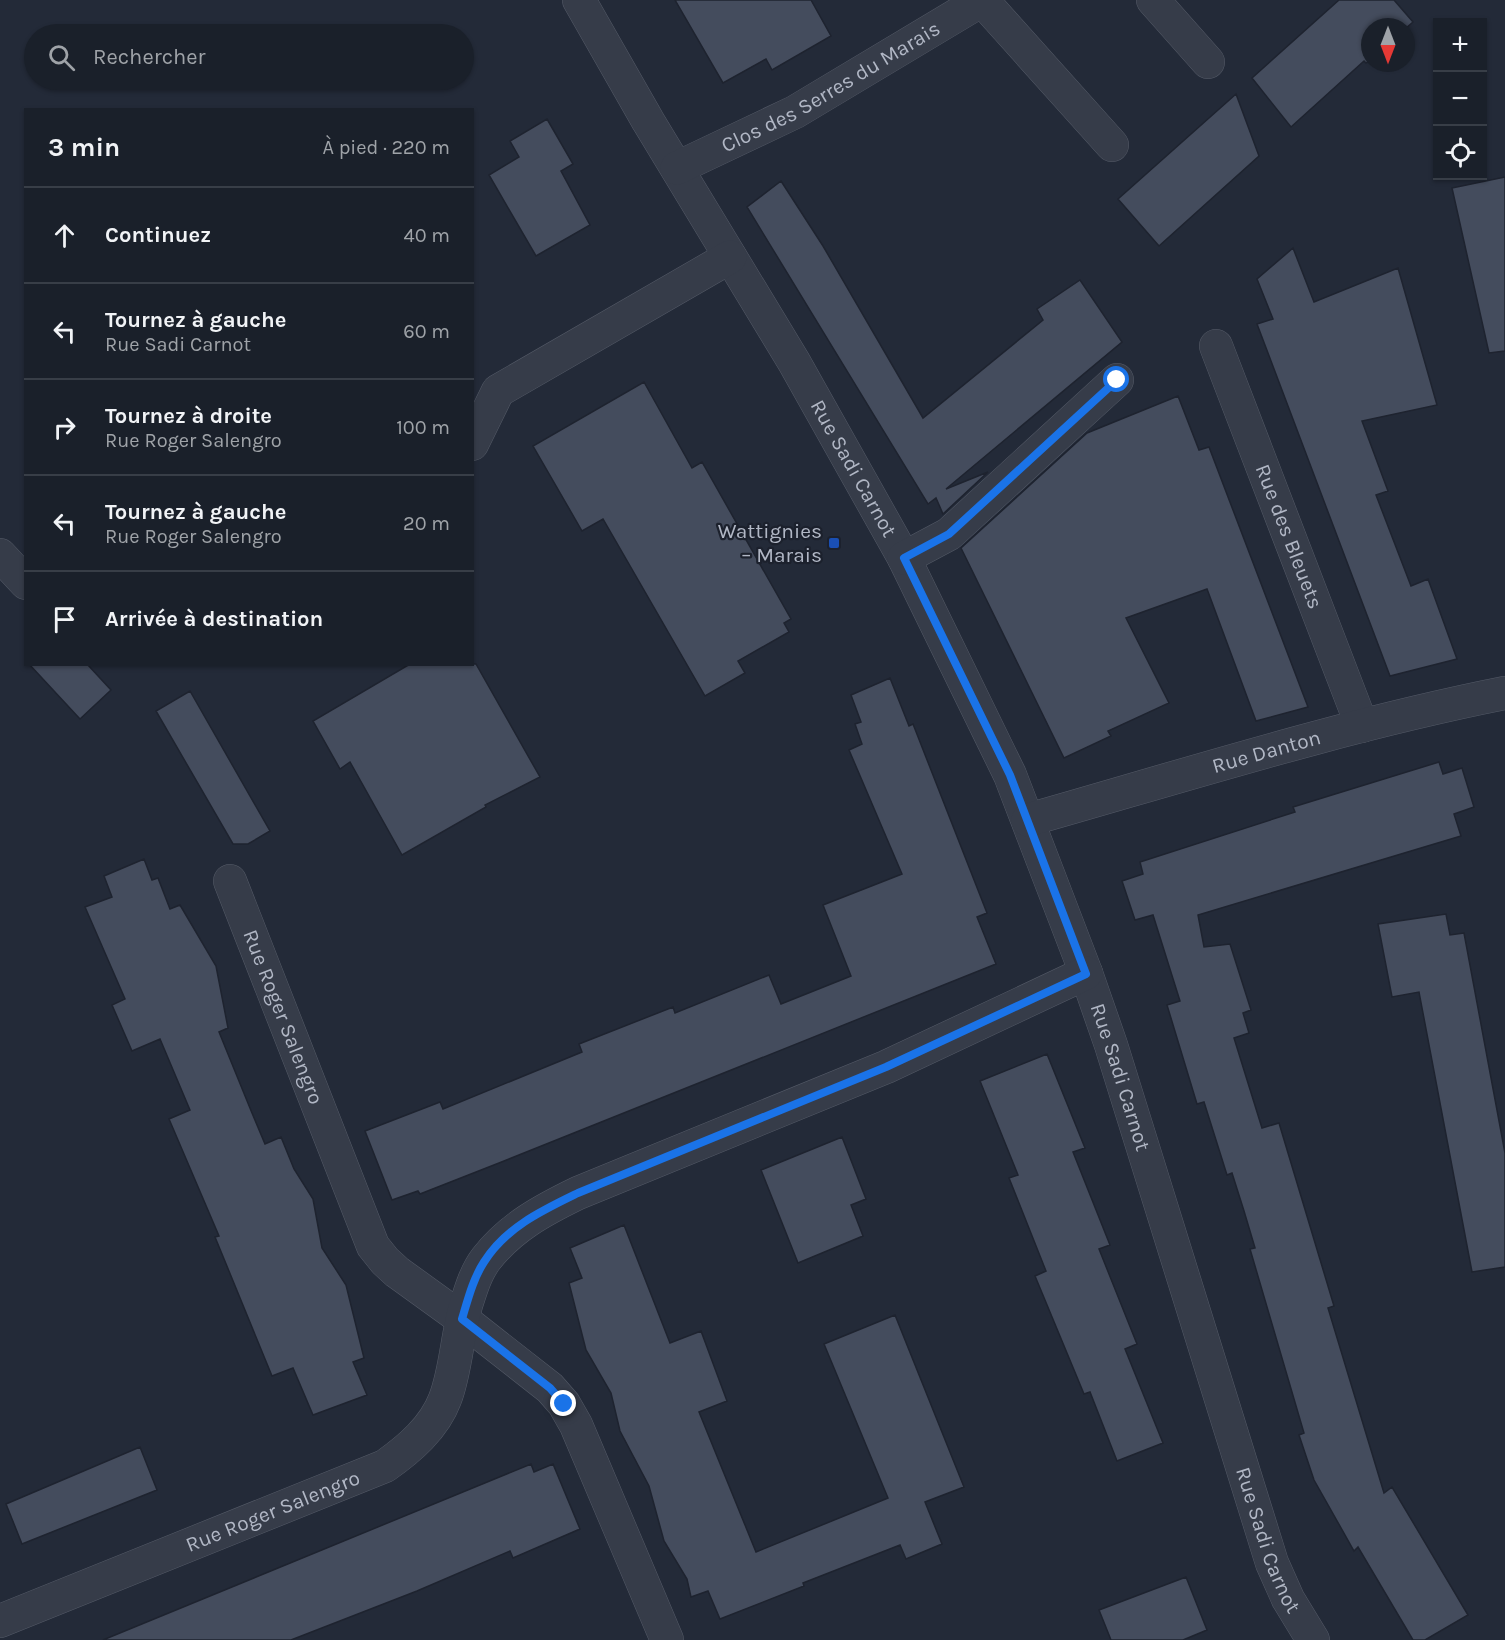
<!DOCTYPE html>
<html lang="fr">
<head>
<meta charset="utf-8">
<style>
  body { margin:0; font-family:Karla,sans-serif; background:#272d36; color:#f1f3f6 }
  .controls { position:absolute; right:18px; top:18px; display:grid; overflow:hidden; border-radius:0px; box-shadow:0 2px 4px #0004 }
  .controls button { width:54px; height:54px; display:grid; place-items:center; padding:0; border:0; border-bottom:2px solid #383e47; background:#1a202a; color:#f1f3f6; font:30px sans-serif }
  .compass { position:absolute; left:1361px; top:18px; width:54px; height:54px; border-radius:50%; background:#1a202a; box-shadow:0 2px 4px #0004; rotate:180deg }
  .stop { position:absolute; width:18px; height:18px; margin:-14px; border:4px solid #1a73e8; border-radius:50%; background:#fff }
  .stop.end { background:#1a73e8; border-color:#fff; box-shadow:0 2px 6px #0008 }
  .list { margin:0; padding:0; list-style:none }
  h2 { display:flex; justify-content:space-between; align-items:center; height:78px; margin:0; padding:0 24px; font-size:26px }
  h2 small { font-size:20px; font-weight:400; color:#9fa3a8 }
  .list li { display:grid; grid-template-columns:39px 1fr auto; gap:18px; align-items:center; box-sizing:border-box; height:96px; padding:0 24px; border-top:2px solid #383e47 }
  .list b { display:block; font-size:22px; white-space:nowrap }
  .list p { margin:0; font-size:20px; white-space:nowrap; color:#9fa3a8 }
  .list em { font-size:20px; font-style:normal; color:#9fa3a8 }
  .icon { flex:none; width:33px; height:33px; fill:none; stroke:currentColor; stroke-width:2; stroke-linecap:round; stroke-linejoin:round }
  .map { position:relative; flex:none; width:1505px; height:1640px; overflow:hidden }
  .search { position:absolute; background:#1a202a; box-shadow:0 2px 4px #0004; left:24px; top:24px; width:450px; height:66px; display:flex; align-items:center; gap:15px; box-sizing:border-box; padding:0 21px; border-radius:33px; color:#9fa3a8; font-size:22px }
  .panel { position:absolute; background:#1a202a; box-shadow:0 2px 4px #0004; left:24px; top:108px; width:450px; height:558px; border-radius:0px }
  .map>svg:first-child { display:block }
</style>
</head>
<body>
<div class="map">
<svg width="1505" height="1640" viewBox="0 0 1505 1640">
  <rect width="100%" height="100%" fill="#232a38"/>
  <path fill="#444c5d" stroke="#1e232f" stroke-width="1.5" d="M675 0H811L831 36 772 70 766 59 723 83Z
    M1339 0H1394L1413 22 1406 28 1370 27V60L1366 63 1364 61 1291 127 1252 78Z
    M1236 94 1259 156 1159 246 1118 199Z
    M547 119 573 164 561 171 590 225 536 256 489 175 519 157 510 141Z
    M1505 177V351L1489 353 1452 188Z
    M781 181 823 246 923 418 1043 320 1037 309 1080 280 1122 342 946 489 988 472 943 514 936 498 928 504 747 207Z
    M1293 248 1314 302 1398 268 1437 405 1362 421 1388 491 1376 495 1411 586 1428 579 1457 659 1390 676 1257 324 1273 319 1257 279Z
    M644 382 692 468 702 462 791 619 784 623 789 632 738 661 745 673 705 696 603 519 582 531 533 446Z
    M1178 396 1199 450 1209 447 1308 707 1256 721 1207 589 1126 618 1169 703 1108 731 1111 736 1064 758 961 548 1087 433Z
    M29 664H87L111 690 80 719Z
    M410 664H476L540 777 485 805 486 807 402 855 350 762 340 769 313 721Z
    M890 678 909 726 913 724 987 913 977 917 996 964 499 1163 420 1194 418 1191 392 1200 365 1131 440 1102 443 1109 582 1052 579 1044 673 1007 675 1013 769 975 781 1004 851 976 823 905 902 874 849 750 862 744 855 724 861 722 851 695Z
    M190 691 270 831 248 844H233L156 711Z
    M1439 762 1443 774 1462 768 1474 807 1454 814 1461 836 1198 915 1204 947 1230 944 1251 1010 1243 1013 1249 1033 1234 1038 1262 1128 1279 1123 1334 1306 1328 1308 1384 1493 1392 1487 1468 1615 1425 1640H1413L1358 1547 1354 1551 1314 1480 1299 1435 1304 1433 1250 1249 1255 1248 1244 1211 1232 1173 1227 1175 1204 1102 1197 1104 1167 1005 1180 1001 1153 915 1135 920 1122 881 1143 874 1140 862 1295 812 1293 807Z
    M144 859 152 880 158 878 170 909 180 905 216 966 228 1028 219 1032 252 1113 265 1144 281 1137 294 1169 313 1199 322 1248 346 1285 364 1358 353 1362 367 1395 313 1415 293 1368 272 1376 215 1237 219 1236 169 1119 190 1110 160 1039 132 1051 112 1005 125 999 85 907 112 897 104 876Z
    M1446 914 1450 935 1464 933 1505 1153V1267L1472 1272 1419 992 1392 997 1378 924Z
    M1047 1054 1085 1148 1073 1152 1110 1245 1099 1249 1137 1344 1125 1349 1163 1443 1117 1461 1090 1392 1084 1394 1035 1276 1046 1271 1009 1178 1018 1175 980 1081Z
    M842 1137 866 1199 851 1205 863 1236 798 1263 761 1170Z
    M624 1225 670 1343 701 1331 727 1401 699 1412 756 1552 888 1498 824 1344 895 1315 964 1487 925 1502 942 1544 906 1559 900 1545 803 1583 804 1586 720 1619 708 1591 691 1597 687 1579 664 1541 649 1486 620 1431 611 1393 586 1350 569 1283 582 1278 570 1248Z
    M140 1447 157 1490 22 1544 6 1504Z
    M531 1464 534 1472 553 1464 580 1529 513 1558 510 1551 417 1591 291 1640H103Z
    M1186 1577 1207 1630 1183 1640H1111L1099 1610Z"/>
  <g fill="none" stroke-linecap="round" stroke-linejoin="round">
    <defs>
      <g id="minor">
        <path id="s1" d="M579 0 648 121 794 362 904 558 1010 775 1086 973 1111 1045 1272 1563 1288 1599 1313 1640"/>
        <path d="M1153 0 1208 62"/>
        <path id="s2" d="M677 168 795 112 982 0 1112 145"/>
        <path id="s3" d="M1216 346 1362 726"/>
        <path d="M472 444 498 391 730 257"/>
        <path d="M0 555 26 583"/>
        <path d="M904 558 949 534 1117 380"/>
        <path id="s4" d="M1028 820C1186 775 1344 725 1505 693"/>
        <path id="s5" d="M230 881 373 1246 385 1261 397 1272 462 1319 550 1388 564 1404 576 1425 667 1640"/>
        <path id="s6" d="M0 1621 385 1466C409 1449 434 1428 445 1399 456 1371 457 1335 466 1305 471 1289 476 1272 486 1259 511 1227 543 1210 578 1193L886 1067 1086 973"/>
      </g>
    </defs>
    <use href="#minor" stroke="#545a67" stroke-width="34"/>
    <use href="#minor" stroke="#363c49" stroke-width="33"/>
  </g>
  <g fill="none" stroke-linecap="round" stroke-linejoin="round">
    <path stroke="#1a73e8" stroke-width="8" d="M564 1404 550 1388 462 1319C468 1299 473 1279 484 1262 506 1227 543 1210 578 1193L886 1067 1086 974 1010 775 904 558 949 534 1117 380"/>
  </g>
  <rect fill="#1a4fb4" stroke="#1c212d" stroke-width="2" x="828" y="537" width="12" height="12" rx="3"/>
  <g text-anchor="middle" stroke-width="4.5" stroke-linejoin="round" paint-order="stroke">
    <g font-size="21" fill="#b1b7c5" stroke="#1c212d">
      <text dy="7" stroke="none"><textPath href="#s2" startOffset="174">Clos des Serres du Marais</textPath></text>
      <text dy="7" stroke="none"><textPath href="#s1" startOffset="543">Rue Sadi Carnot</textPath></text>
      <text dy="7" stroke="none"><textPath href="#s3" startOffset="204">Rue des Bleuets</textPath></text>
      <text dy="7" stroke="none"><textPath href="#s4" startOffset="248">Rue Danton</textPath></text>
      <text dy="7" stroke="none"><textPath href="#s5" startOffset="146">Rue Roger Salengro</textPath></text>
      <text dy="7" stroke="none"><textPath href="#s1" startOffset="1209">Rue Sadi Carnot</textPath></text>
      <text dy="7" stroke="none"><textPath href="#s6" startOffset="294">Rue Roger Salengro</textPath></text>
      <text dy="7" stroke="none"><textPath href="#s1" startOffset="1695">Rue Sadi Carnot</textPath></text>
    </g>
    <g font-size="21" fill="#b1b7c5" stroke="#1c212d" text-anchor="end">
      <text x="822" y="538">Wattignies<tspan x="822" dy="24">– Marais</tspan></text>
    </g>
  </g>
</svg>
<div class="controls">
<button>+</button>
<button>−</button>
<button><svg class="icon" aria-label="locate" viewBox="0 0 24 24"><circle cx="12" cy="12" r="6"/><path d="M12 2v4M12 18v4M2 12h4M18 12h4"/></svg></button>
</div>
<svg class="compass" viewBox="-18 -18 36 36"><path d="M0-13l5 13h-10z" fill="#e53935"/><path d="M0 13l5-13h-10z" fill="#9fa3a8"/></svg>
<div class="stop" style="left:1117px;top:380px"></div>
<div class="stop end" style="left:564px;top:1404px"></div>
<div class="search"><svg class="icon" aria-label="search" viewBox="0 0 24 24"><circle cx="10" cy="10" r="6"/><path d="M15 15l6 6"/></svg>Rechercher</div>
<section class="panel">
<h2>3 min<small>À pied · 220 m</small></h2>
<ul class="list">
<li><svg class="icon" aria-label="ahead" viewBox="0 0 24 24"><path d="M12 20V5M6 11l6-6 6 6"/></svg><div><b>Continuez</b></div><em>40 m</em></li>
<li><svg class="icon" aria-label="left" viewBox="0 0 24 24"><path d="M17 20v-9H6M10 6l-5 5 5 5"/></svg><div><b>Tournez à gauche</b><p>Rue Sadi Carnot</p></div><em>60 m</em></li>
<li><svg class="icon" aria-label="right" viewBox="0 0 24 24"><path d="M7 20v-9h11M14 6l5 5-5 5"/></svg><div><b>Tournez à droite</b><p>Rue Roger Salengro</p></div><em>100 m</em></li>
<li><svg class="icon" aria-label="left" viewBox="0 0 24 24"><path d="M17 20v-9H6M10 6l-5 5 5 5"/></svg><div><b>Tournez à gauche</b><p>Rue Roger Salengro</p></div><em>20 m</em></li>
<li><svg class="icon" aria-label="arrive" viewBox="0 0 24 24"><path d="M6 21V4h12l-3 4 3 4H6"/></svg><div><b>Arrivée à destination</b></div></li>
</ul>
</section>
</div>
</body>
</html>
